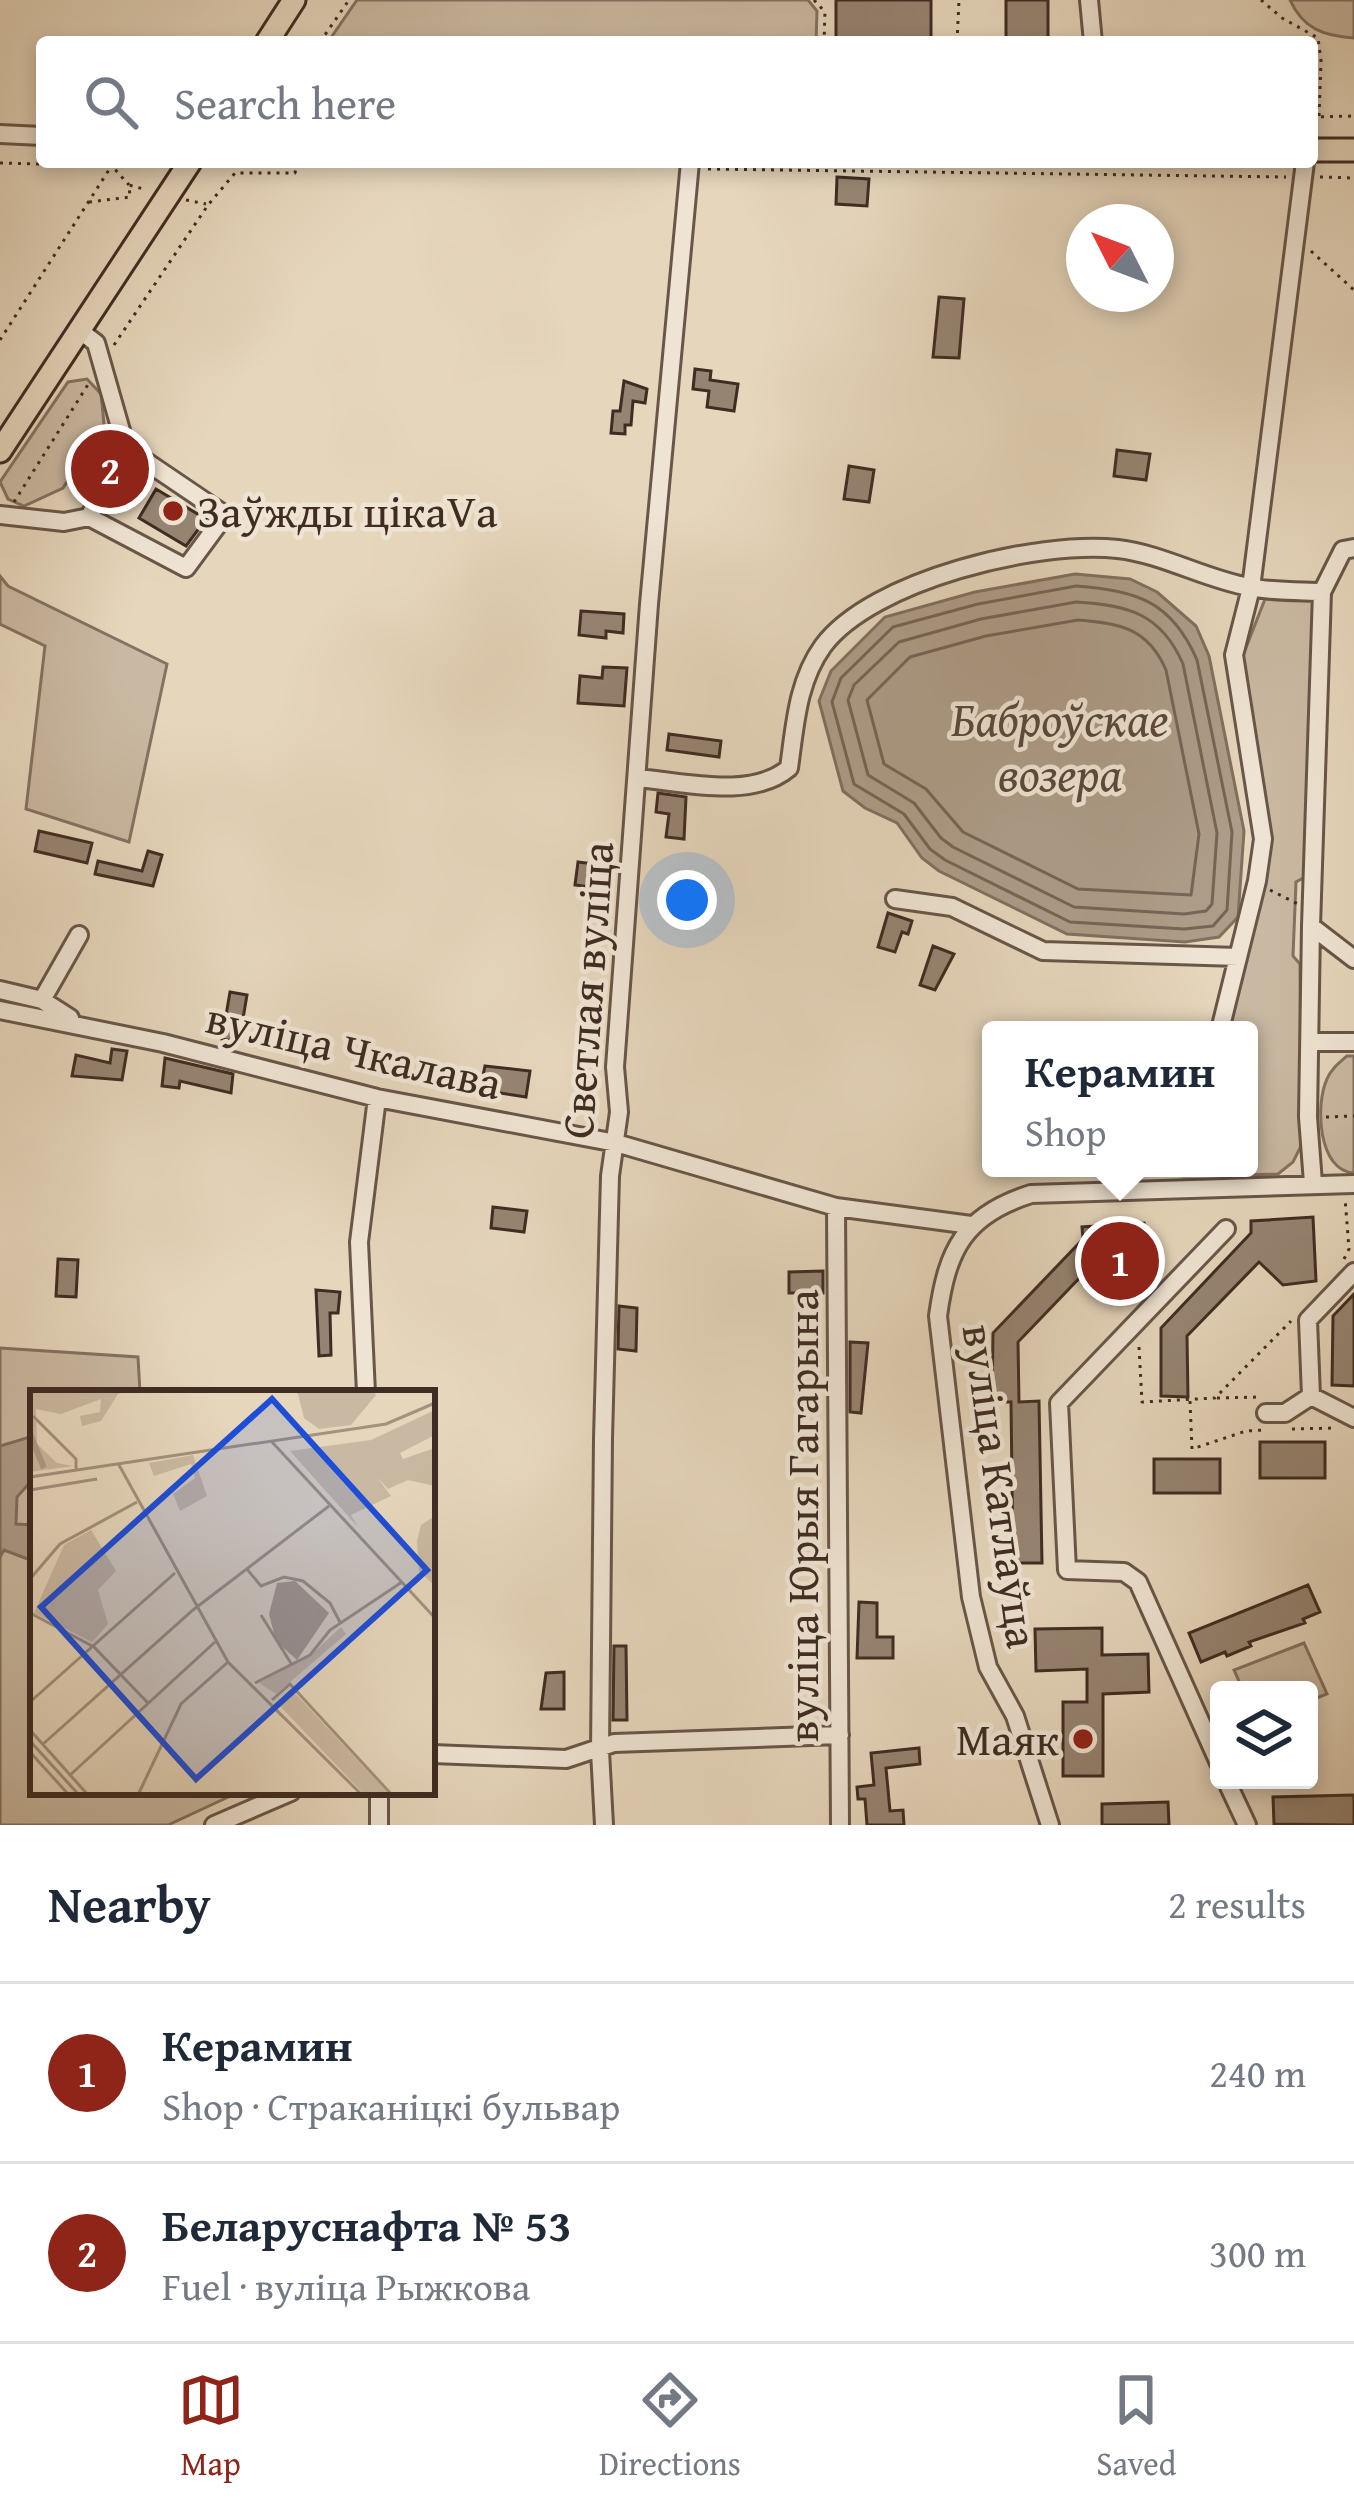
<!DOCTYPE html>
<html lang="en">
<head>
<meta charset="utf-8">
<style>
  body { margin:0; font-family:"Gentium Book Plus",serif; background:#f2f2f3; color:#1f2937 }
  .controls { position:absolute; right:36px; bottom:36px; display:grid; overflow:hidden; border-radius:12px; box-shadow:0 6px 18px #0003 }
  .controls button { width:108px; height:108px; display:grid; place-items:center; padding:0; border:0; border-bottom:3px solid #e0e1e3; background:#fff; color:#1f2937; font:60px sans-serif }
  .compass { position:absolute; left:1066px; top:204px; width:108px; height:108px; border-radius:50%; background:#fff; box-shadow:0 6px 18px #0003; rotate:312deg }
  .you { position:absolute; left:687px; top:900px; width:42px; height:42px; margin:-30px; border:9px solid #fff; border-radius:50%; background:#1a73e8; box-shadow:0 0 0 18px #1a73e833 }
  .badge { display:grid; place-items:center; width:78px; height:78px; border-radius:50%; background:#8f2418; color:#fff; font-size:39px; font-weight:700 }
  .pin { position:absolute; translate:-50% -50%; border:6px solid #fff; box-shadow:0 3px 12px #0006 }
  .popup { position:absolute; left:982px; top:1021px; width:276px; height:156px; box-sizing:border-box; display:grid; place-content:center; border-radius:12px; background:#fff; filter:drop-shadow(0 3px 9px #0005); font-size:39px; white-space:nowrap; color:#747a83 }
  .popup b { font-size:45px; color:#1f2937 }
  .popup::after { content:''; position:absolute; left:50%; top:100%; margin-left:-24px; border:24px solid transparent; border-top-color:#fff }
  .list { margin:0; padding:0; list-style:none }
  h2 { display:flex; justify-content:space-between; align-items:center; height:156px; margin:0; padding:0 48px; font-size:51px }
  h2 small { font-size:39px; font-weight:400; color:#747a83 }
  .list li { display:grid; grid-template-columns:78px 1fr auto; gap:36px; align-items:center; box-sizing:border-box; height:180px; padding:0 48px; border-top:3px solid #e0e1e3 }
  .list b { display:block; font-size:45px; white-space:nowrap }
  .list p { margin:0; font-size:39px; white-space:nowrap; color:#747a83 }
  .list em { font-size:39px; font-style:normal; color:#747a83 }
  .icon { flex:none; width:66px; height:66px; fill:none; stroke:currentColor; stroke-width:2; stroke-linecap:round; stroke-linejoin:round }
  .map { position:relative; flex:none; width:1354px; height:1825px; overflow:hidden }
  .search { position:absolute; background:#fff; box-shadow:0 6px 18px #0003; left:36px; right:36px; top:36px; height:132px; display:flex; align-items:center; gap:30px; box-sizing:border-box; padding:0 42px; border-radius:12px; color:#747a83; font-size:45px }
  .sheet { height:516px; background:#fff }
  nav { display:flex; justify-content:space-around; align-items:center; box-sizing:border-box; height:168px; border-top:3px solid #e0e1e3; background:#fff; font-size:33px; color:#747a83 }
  nav a { display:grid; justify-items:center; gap:6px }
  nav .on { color:#8f2418 }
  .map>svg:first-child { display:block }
</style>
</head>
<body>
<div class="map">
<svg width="1354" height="1825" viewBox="0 0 1354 1825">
  <rect width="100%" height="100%" fill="#e6d6bc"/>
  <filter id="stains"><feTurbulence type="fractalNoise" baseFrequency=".00167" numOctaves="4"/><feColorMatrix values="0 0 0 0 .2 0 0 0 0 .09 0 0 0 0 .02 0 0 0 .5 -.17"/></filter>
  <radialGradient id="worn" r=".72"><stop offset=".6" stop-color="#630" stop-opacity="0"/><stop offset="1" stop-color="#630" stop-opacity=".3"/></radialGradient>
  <path fill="#cab9a2" stroke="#847262" stroke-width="3" d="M357 0H808L817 11 816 42H328Z
    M1290 0H1354V38C1324 36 1303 29 1290 0Z
    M87 379 101 394 104 424 63 488 24 506 8 499 0 482 68 382Z
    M0 576 8 586 167 664 129 842 26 809 45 646 0 624Z
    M1265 599 1314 600 1305 877 1296 882 1293 956 1300 964 1301 1146 1293 1162 1278 1174 1184 1176 1186 1168H1249V1030H1227L1240 986 1271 837 1242 658Z
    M1347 1056H1354V1173C1318 1171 1315 1105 1327 1079 1331 1069 1339 1063 1347 1056Z
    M0 1348 138 1357 140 1393H33V1792H239L168 1825H0Z
    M1304 1643 1327 1694 1309 1701V1690H1243L1234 1670Z"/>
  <path fill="#ad9c88" stroke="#816f5f" stroke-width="3" d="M1075 574 1130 579 1157 592 1196 626 1209 656 1244 831 1238 917 1219 937 1185 942 1067 934 939 871 922 858 897 823 865 808 843 791 819 701 831 671 885 617 975 592Z
    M33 1436V1479L17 1497 16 1524 33 1525V1561L4 1550 0 1557V1446Z"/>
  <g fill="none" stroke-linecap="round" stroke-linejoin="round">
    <path stroke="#766455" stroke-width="3" d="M1076 586C1136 591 1171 600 1197 660L1232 832 1227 910 1213 926 1184 929 1070 922 945 860 930 849 904 814 854 784 832 702 841 678 893 627 978 604Z
      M1076 602C1127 605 1161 613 1183 664L1217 833 1212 904 1206 911 1184 914 1074 907 953 847 941 838 914 803 868 775 848 700 854 685 899 642 981 619Z
      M1078 620C1119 623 1148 628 1166 670L1199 834 1191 895 1078 889 963 832 926 789 884 764 867 700 910 657 986 636Z"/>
  </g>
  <path fill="#968472" stroke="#3f2c22" stroke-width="3" d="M836 0H931V42H836Z
    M1006 0H1048V42H1006Z
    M837 177 869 179 867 206 836 204Z
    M939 297 964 299 959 358 933 357Z
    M695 369 711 371 710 380 738 384 734 411 707 407 709 391 693 389Z
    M624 381 647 389 645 403 633 401 631 425H625V434L611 433 613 411H620Z
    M1117 450 1150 454 1146 480 1114 476Z
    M849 466 874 470 869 502 844 499Z
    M156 489 206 519 186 546 139 518Z
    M581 611 624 614 623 633 606 631V638L579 635Z
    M603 667 627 668 624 706 578 703 580 676 602 678Z
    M669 734 721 741 719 757 667 750Z
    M658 793 686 797 684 839 666 837 669 814 656 812Z
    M39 831 92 843 87 863 35 851Z
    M148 851 162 855 153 886 95 874 98 861 142 871Z
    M578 862 610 866 607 889 575 885Z
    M888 913 912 921 908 934 902 932 895 952 878 947Z
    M933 946 954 954 935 990 920 985Z
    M230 992 247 995 239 1042 222 1039Z
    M112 1049 127 1051 122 1080 72 1076 76 1055 110 1063Z
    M165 1058 233 1074 231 1093 180 1081 179 1088 162 1086Z
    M485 1066 530 1071 526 1097 480 1090Z
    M493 1207 527 1211 524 1232 491 1228Z
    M1313 1217 1316 1281 1283 1285 1259 1262 1187 1336 1188 1397 1161 1396V1328L1251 1233V1221Z
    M1144 1223 1147 1287 1114 1291 1090 1267 1018 1342 1019 1402 1039 1401 1042 1563H1013L1011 1402H992L993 1333 1083 1239 1082 1227Z
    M58 1259 78 1260 76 1297 56 1296Z
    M823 1271V1293H789V1272Z
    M316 1290 340 1292 338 1313H330L331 1355 319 1356Z
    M1354 1294V1386L1332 1385 1333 1316Z
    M619 1306 637 1308 636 1351 618 1349Z
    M850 1342 868 1343 861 1413 850 1412Z
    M1260 1442H1325V1478H1260Z
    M1154 1459H1220V1493H1154Z
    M1308 1585 1320 1612 1303 1619 1305 1623 1249 1642 1251 1646 1227 1656 1225 1652 1201 1662 1189 1633Z
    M859 1602 877 1603V1637H893V1658H857Z
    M1102 1628V1655L1148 1654 1149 1692 1103 1694V1776H1063V1702H1087V1669L1036 1671 1035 1629Z
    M614 1646H626L627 1720H613Z
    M564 1672V1709H541L546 1673Z
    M919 1748 920 1764 886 1768 890 1811 903 1810 904 1825H867L865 1799H858L857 1787 874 1785 871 1753Z
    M1354 1795V1825L1274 1824 1273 1797Z
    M1168 1802 1169 1825H1102V1804Z"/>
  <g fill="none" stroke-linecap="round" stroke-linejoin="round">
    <defs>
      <path id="minor" d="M1089 0 1093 42
        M0 134 42 136
        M79 330 96 343 126 448 123 453
        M0 515 64 522 89 517 108 480
        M89 517 186 568 225 515 126 448
        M637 778C684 782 751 800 789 768 795 726 797 682 823 646 872 580 1038 540 1118 549 1162 554 1205 579 1249 587 1273 592 1299 591 1322 592L1343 550 1354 548
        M895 899 952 907 1043 951 1238 957
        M1311 926 1354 959
        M0 990 42 1000 70 1018
        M42 1000 79 935
        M0 1010 163 1043 377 1098 616 1143 836 1207 971 1225
        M1220 1030 1257 881 1263 839 1234 655 1251 588 1305 162
        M1311 1042H1354
        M1313 1183 1308 1117 1311 926 1322 592
        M836 1207 840 1825
        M366 1393 359 1242 377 1098
        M1311 1396 1308 1320 1354 1272
        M1266 1413H1285L1311 1396 1354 1418
        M432 1754 566 1759 614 1743 840 1735
        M1219 1763 1138 1582 1124 1572 1067 1570 1059 1403 1226 1229
        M1226 1780 1247 1825
        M214 1825 291 1792
        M379 1825V1792
        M604 1825 600 1751 603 1439 610 1176 619 1112 615 1067 649 604 690 162
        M1050 1825 1015 1716 988 1667 971 1597 938 1316C947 1250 964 1215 1031 1194L1354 1184"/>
      <path id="major" d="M267 42 294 0
        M1312 150H1354
        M0 451 190 162"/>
    </defs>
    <use href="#minor" stroke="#695648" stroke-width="22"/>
    <use href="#major" stroke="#3f2c22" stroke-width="27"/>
    <path stroke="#3f2c22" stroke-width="3" stroke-dasharray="3 6" stroke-linecap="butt" d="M814 0 825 12 824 42
      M1261 0 1282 18 1318 38 1321 61 1319 117
      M320 42 349 0
      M957 42 959 0
      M1312 117 1354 116
      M0 163 112 166 129 185
      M708 169 1286 177
      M1320 177 1354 178
      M186 200 206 204
      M89 202 130 197 129 185 147 190
      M1311 251 1354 290
      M0 340 114 162
      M114 345 208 205 235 173H295L297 162
      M14 502 89 383
      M1270 890 1298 904
      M1326 1117 1354 1116
      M1344 1259 1349 1249 1345 1198
      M1139 1347 1142 1402 1215 1398 1291 1321
      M1217 1398 1261 1397
      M1190 1401 1192 1449 1246 1431 1264 1430
      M1292 1429 1336 1428"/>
    <use href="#minor" stroke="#efe4d3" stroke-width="16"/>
    <use href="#major" stroke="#e6d6bc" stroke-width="21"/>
  </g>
  <g fill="#8f2418" stroke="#efe4d3" stroke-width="4.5">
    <circle cx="173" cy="511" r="12"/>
    <circle cx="1083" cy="1739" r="12"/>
  </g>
  <g text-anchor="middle" stroke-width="9" stroke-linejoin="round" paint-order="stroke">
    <g font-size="45" fill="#3f2c22" stroke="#efe4d3" text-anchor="start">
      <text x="197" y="527">Заўжды цікаVа</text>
      <text x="1059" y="1755" text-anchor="end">Маяк</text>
    </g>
    <g font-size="45" fill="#3f2c22" stroke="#efe4d3">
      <text transform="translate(587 990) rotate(-86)" y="16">Светлая вуліца</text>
      <text transform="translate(354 1050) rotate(13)" y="16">вуліца Чкалава</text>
      <text transform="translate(1001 1486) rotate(82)" y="16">вуліца Катлаўца</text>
      <text transform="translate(802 1516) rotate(-90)" y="16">вуліца Юрыя Гагарына</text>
    </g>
    <g font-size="48" font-style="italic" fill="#5a483c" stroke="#efe4d3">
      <text x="1060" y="736">Баброўскае<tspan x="1060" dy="55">возера</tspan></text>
    </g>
  </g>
  <g transform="translate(30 1390)">
    <rect width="405" height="405" fill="#e6d6bc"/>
    <path d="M0 0H104L88 4 71 31 52 36 50 26 70 22 71 9 31 24 6 19 7 54 27 73 43 76 0 82ZM267 0H342L346 5 321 35 289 39 274 28ZM405 20V45L370 63 373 69 405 58V96L378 90 358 99 347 87 361 106 321 125 328 137 260 61 341 50ZM163 65 177 106 150 121 143 104 165 88 161 74 124 86 119 73ZM405 126V196L389 181 387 151 391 135ZM61 140 86 181 68 200 78 234 62 252 4 223 34 155ZM311 237 316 244 246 304 229 293 281 265ZM262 300 360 405H335L247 313Z" fill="#cab9a2"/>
    <path d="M265 191 299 223 267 270 246 251 239 224 247 193Z" fill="#ad9c88"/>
    <path fill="none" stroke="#ad9c88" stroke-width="6" d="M0 44 14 78"/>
    <path fill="none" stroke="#a3927e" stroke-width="3" d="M3 26 46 69V80M242 52 405 228M89 75 198 272 332 405M0 87 356 34 405 13M0 100 67 89M216 178 231 196 254 187 273 191 300 213 311 234M0 189 30 154 107 112M0 223 64 257 118 313M231 225 262 275M225 293 280 265 300 240 372 192M242 310 260 294 362 405M0 312 145 183M0 340 58 405M0 351 49 405M12 355 163 220 299 116M0 362 39 405M39 386 185 252M108 405 151 314 198 272"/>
    <path fill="#1d4ed8" fill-opacity="0.15" stroke="#1d4ed8" stroke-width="6" d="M242 9 397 180 166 389 11 217Z"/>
    <rect width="405" height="405" fill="none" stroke="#3f2c22" stroke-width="6"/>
  </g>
  <rect width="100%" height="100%" filter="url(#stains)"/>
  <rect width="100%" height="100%" fill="url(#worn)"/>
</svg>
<div class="controls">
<button><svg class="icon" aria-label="layers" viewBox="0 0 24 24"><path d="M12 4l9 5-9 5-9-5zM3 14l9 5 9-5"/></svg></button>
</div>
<svg class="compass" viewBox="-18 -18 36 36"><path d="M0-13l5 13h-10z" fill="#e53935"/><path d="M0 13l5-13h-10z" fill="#747a83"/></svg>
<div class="you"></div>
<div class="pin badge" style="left:1120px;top:1261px">1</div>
<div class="popup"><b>Керамин</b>Shop</div>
<div class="pin badge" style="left:110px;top:469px">2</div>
<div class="search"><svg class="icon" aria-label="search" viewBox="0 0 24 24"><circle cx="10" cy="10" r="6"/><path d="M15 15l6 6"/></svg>Search here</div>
</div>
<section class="sheet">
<h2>Nearby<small>2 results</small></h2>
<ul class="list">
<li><span class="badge">1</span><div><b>Керамин</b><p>Shop · Страканіцкі бульвар</p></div><em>240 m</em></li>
<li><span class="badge">2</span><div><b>Беларуснафта № 53</b><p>Fuel · вуліца Рыжкова</p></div><em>300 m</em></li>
</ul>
</section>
<nav>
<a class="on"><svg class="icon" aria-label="map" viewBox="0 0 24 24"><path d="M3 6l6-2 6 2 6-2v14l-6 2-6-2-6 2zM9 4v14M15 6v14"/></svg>Map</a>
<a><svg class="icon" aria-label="directions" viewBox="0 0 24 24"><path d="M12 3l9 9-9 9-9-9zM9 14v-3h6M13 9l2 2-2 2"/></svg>Directions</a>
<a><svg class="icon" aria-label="saved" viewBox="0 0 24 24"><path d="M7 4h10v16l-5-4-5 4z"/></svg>Saved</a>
</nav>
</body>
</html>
